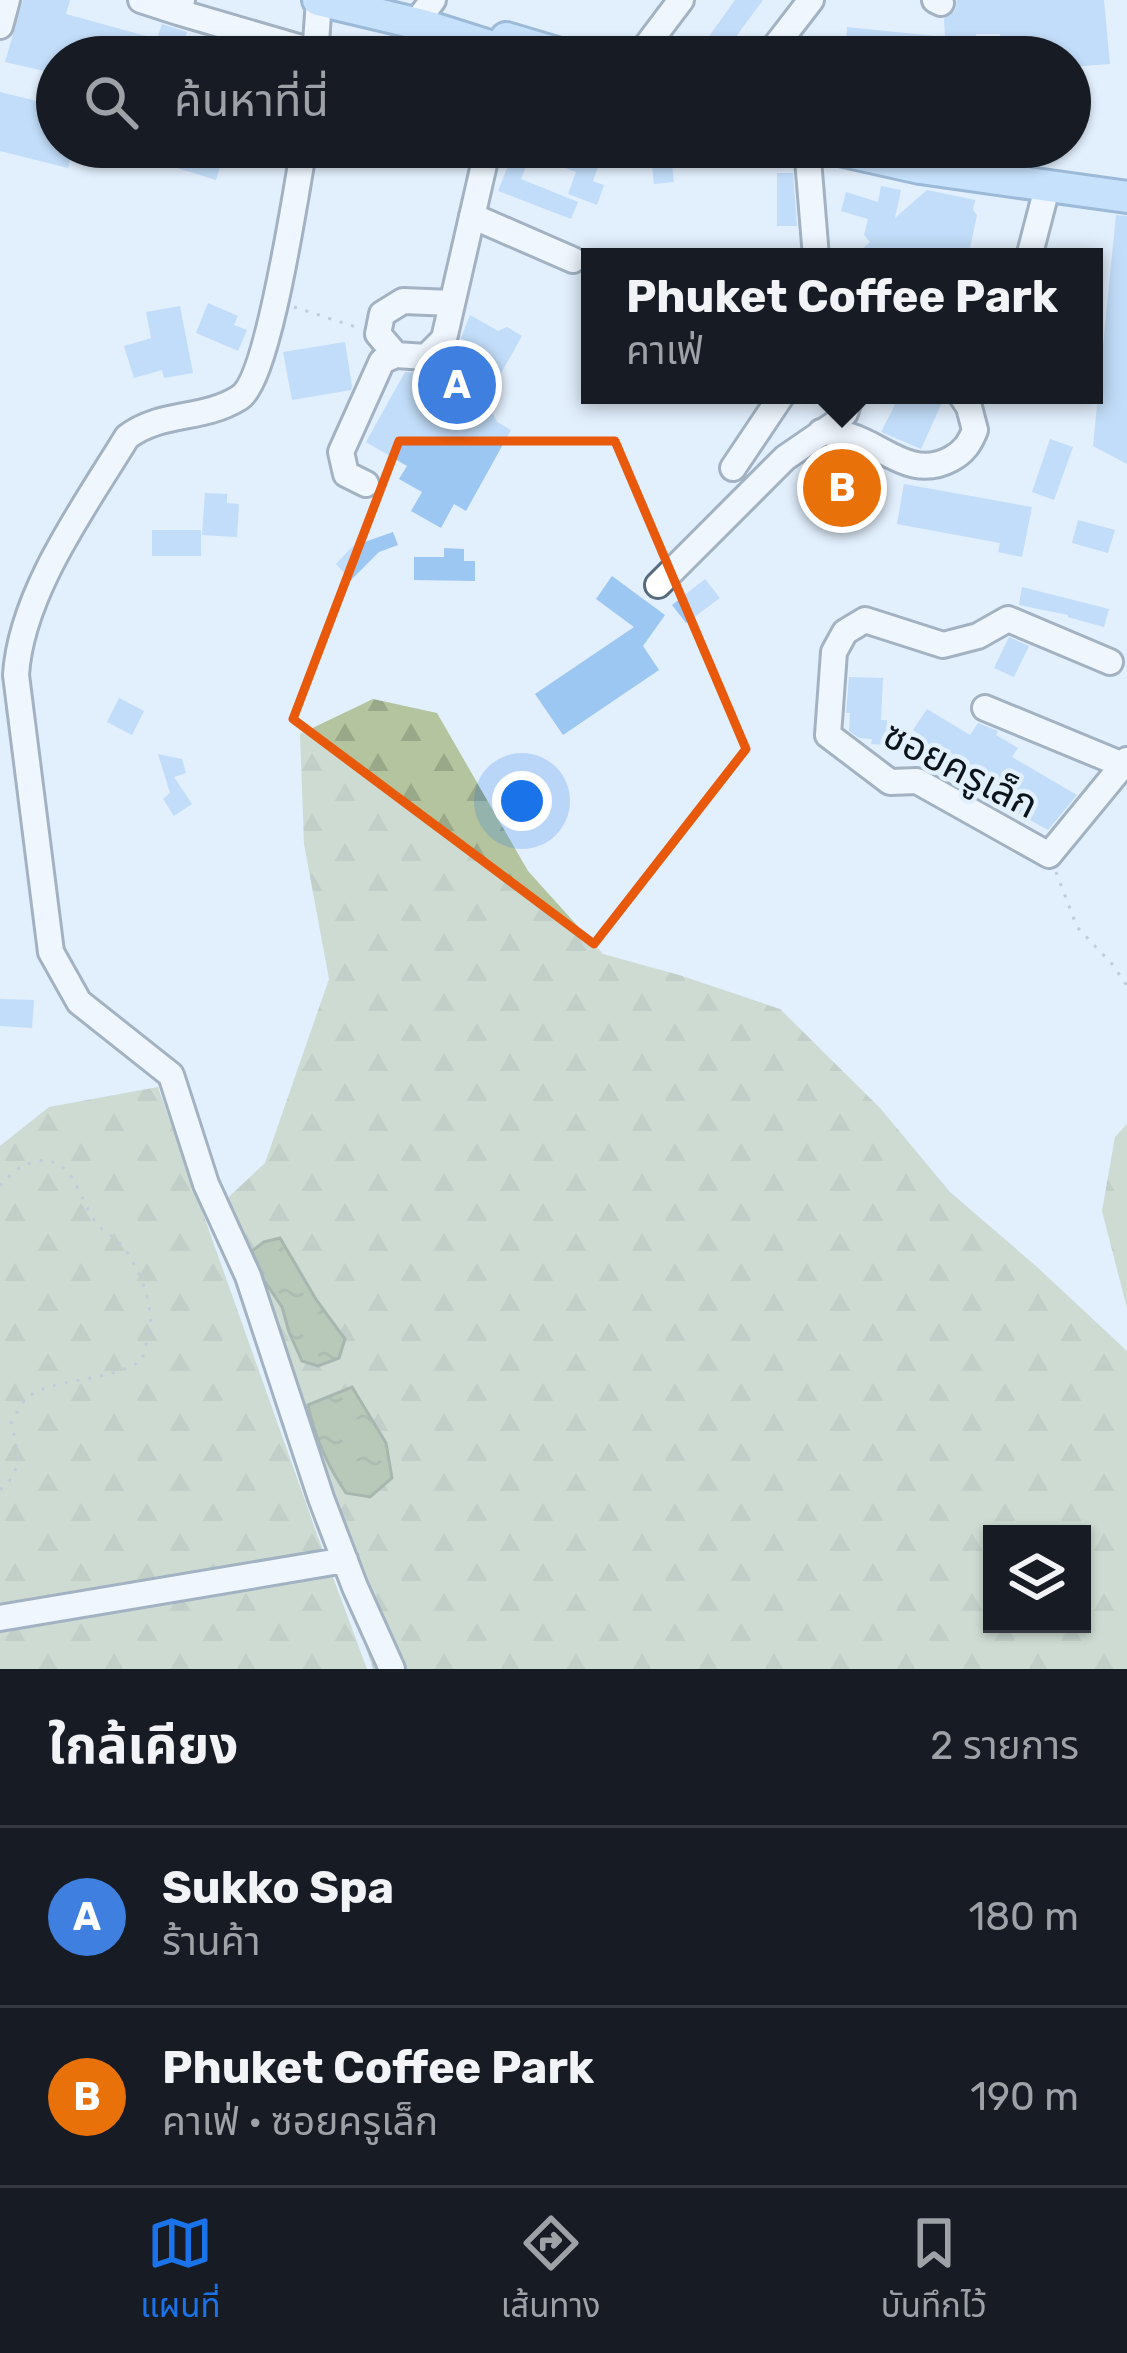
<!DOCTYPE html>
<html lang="th">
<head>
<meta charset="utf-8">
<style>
  body { margin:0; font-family:Rubik,"Noto Sans Thai",sans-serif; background:#242831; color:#f1f3f6 }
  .controls { position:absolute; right:36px; bottom:36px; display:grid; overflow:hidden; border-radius:0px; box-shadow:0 3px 9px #0004 }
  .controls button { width:108px; height:108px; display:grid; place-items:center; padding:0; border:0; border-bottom:3px solid #363941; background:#171b24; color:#f1f3f6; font:60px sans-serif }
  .you { position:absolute; left:522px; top:801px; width:42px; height:42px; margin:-30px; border:9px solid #fff; border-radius:50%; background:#1a73e8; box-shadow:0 0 0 18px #1a73e833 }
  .badge { display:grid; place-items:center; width:78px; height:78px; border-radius:50%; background:#1a73e8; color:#fff; font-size:39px; font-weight:700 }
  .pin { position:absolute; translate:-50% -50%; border:6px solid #fff; box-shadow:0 3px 12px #0006 }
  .popup { position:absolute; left:581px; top:248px; width:522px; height:156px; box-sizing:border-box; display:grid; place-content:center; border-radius:0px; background:#171b24; filter:drop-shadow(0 3px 9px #0005); font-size:39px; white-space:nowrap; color:#9ea1a6 }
  .popup b { font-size:45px; color:#f1f3f6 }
  .popup::after { content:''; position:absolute; left:50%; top:100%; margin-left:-24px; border:24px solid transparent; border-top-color:#171b24 }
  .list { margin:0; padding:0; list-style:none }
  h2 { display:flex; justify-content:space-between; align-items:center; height:156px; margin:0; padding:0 48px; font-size:51px }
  h2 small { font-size:39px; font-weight:400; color:#9ea1a6 }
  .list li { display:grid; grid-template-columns:78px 1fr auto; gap:36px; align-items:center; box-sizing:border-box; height:180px; padding:0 48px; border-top:3px solid #363941 }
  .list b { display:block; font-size:45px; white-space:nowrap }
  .list p { margin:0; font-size:39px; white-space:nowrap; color:#9ea1a6 }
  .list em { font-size:39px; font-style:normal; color:#9ea1a6 }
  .icon { flex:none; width:66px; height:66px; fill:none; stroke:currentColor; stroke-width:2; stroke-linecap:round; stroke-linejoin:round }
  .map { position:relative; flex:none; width:1127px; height:1669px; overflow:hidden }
  .search { position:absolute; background:#171b24; box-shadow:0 3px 9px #0004; left:36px; right:36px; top:36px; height:132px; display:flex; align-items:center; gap:30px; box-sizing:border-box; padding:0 42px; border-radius:66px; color:#9ea1a6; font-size:45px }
  .sheet { height:516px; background:#171b24 }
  nav { display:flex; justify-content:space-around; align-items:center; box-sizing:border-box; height:168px; border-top:3px solid #363941; background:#171b24; font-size:33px; color:#9ea1a6 }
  nav a { display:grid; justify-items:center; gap:6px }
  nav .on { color:#1a73e8 }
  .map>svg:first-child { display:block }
</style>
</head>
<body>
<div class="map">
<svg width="1127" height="1669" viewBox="0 0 1127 1669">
  <defs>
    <pattern id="forest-firs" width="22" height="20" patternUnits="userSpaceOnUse" patternTransform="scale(3)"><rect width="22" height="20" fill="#b3c49e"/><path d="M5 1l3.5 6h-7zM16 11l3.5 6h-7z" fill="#99a888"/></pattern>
    <pattern id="water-ripples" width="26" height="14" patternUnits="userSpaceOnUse" patternTransform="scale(3)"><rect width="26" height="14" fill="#869c69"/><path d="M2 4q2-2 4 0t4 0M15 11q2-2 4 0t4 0" fill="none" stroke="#6c7e56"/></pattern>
  </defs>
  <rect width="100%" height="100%" fill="#e2effd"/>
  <path fill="url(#forest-firs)" fill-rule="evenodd" d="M373 699 437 713 528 871 603 954 679 975 780 1009 880 1108 950 1192 1037 1267 1127 1351V1669H373L217 1208 265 1163 329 979 304 844 300 734ZM992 1534H1082V1624H992Z
    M158 1087 318 1537 367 1669H0V1146L49 1107Z
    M1127 1124V1308L1102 1211 1115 1137Z"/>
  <path fill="url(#water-ripples)" stroke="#617352" stroke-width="3" d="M280 1238 317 1301 345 1339 339 1358 318 1366 302 1361 289 1332 282 1307 264 1280 252 1251 264 1242Z
    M352 1387 386 1443 392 1478 370 1497 346 1493C327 1465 315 1438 308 1405Z"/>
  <path fill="#9cc7f3" d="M23 0H70L66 14 157 39 162 24 187 32 180 57H56L53 73 5 62Z
    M735 0H763L721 57H694Z
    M957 0H1104L1110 64 1070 67V57H1027L1026 45 1001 46 1000 34H976L977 57H845L847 27 945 37 944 19 955 11Z
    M0 92 57 106V147H73L68 168 0 151Z
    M119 147H226L216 180 119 150Z
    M511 147H605L593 181 604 185 597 205 568 194 576 172Z
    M650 147H670L674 182 654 184Z
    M511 158 527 164 521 179 578 202 571 219 498 191Z
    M777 173H793L797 226H777Z
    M881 186 901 190 895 218 927 190 975 200 973 210 977 215 970 248 965 257H925L891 250 883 257H854L870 242 864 235 868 219 841 211 846 192 878 202Z
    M1116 215 1127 216V464L1093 446Z
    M208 303 238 316 234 325 247 330 238 351 196 333Z
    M180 306 193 373 164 378 162 370 134 378 124 346 151 338 146 312Z
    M470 315 498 331 507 327 522 336 486 400 497 422 511 430 466 511 454 504 441 528 411 511 422 492 399 479 407 466 366 442 405 372 424 373 418 383 459 406 489 353 461 338Z
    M345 342 352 386 351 390 292 400 283 352Z
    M900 395H937L944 398 921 449 881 432Z
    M1050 439 1073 447 1054 500 1032 492Z
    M861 467 870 494 833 505 830 495 819 498 814 481Z
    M904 484 1032 507 1022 557 998 552 1000 543 897 524Z
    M205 493 227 494V503L239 504 237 537 202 535Z
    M1078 520 1115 530 1108 553 1072 543Z
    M152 530H201V556H152Z
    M393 532 398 545 379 552 351 580 336 564 353 546Z
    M444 548 464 549V561H475V581L414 580V557H444Z
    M612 576 665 615 643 646 659 670 563 735 535 694 634 627 596 599Z
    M705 579 720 598 686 623 672 605Z
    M1022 587 1109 609 1104 627 1068 617V615L1019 605Z
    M1009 637 1029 646 1014 677 994 668Z
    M849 677 883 678 881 720H887L886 745 871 744 872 739 859 738 849 731 850 713H846Z
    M119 698 144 711 132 735 107 722Z
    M927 709 970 735 978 723 998 731 996 735 1018 748 1012 757 1077 795 1048 830 1008 808 1017 794 991 779 986 789 952 768 948 775 931 765 910 752 920 735 913 730Z
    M158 754 182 759 186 773 174 777 192 804 174 816 163 799 170 793Z
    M0 999 34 1000 32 1028 0 1026Z"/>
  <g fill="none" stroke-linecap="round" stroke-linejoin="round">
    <defs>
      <path id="minor" d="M141 0 178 12
        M182 0 178 12 315 52
        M935 0 941 3
        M423 13 433 0
        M0 26 7 0
        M315 57 319 0
        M638 57 681 0
        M767 57 811 0
        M304 147C296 190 269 380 239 398 202 421 161 411 127 437 85 506 21 593 16 675L51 952 79 1002 171 1075 206 1184 248 1276 321 1498 355 1587 392 1669
        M807 147 816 257
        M472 216 573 260
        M1029 257 1047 188
        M396 355 378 334 382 314 403 301 452 303
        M821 432C830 433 841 433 850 436 885 447 912 480 951 459 964 452 970 443 975 430L969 407 961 395
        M733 468 782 395
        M366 484 346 474 341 452 382 361 396 355 426 357 444 339 488 147
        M658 585 785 458 836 423 845 413 851 395
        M1110 662 1008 619 978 636 943 645 865 620 845 632 834 652 828 735 890 782 917 781 1049 855 1127 760
        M985 708 1123 765
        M0 1618 345 1560"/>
      <path id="major" d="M318 0 423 25 524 57
        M506 38 570 57
        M826 147 920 168 1127 197"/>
    </defs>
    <use href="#minor" stroke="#56697d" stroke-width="30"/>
    <use href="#major" stroke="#477aab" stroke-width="36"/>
    <path stroke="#96a2ad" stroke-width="3" stroke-dasharray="3 9" stroke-linecap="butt" d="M294 307 359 328
      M1056 872 1077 927 1113 965 1127 986
      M0 1186C11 1173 21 1164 38 1161 76 1156 79 1204 99 1226 105 1233 114 1237 120 1244 135 1259 148 1292 150 1313 152 1327 145 1346 142 1360 108 1383 54 1377 28 1397 21 1403 16 1415 11 1422 18 1450 24 1471 0 1490"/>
    <use href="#minor" stroke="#fff" stroke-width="24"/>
    <use href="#major" stroke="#a4d0fb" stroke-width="30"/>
  </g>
  <path d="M0 0H1127V1669H0ZM399 441H615L746 749 594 944 293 719Z" fill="#e2effd" fill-opacity=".55" fill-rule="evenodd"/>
  <path fill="none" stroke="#e8590c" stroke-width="9" stroke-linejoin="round" d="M399 441H615L746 749 594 944 293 719Z"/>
  <g text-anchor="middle" stroke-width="9" stroke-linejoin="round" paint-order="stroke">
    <g font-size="39" fill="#0c141b" stroke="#e2effd">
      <text transform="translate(961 769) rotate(27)" y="14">ซอยครูเล็ก</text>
    </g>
  </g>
</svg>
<div class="controls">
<button><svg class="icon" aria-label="layers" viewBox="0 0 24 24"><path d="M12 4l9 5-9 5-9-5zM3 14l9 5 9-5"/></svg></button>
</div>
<div class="you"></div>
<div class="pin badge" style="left:457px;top:385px;background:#3f7fe0">A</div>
<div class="pin badge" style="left:842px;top:488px;background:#e8710a">B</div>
<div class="popup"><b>Phuket Coffee Park</b>คาเฟ่</div>
<div class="search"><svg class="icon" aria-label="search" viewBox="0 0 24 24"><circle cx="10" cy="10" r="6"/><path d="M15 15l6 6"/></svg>ค้นหาที่นี่</div>
</div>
<section class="sheet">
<h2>ใกล้เคียง<small>2 รายการ</small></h2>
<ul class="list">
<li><span class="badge" style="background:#3f7fe0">A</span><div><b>Sukko Spa</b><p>ร้านค้า</p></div><em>180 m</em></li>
<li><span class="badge" style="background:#e8710a">B</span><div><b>Phuket Coffee Park</b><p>คาเฟ่ · ซอยครูเล็ก</p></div><em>190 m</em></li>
</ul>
</section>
<nav>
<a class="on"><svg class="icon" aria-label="map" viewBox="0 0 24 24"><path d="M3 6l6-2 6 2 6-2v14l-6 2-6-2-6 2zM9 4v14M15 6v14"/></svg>แผนที่</a>
<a><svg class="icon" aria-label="directions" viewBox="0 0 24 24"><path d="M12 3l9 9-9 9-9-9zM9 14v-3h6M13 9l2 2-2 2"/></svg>เส้นทาง</a>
<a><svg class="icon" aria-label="saved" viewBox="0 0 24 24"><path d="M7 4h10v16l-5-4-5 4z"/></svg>บันทึกไว้</a>
</nav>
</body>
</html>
